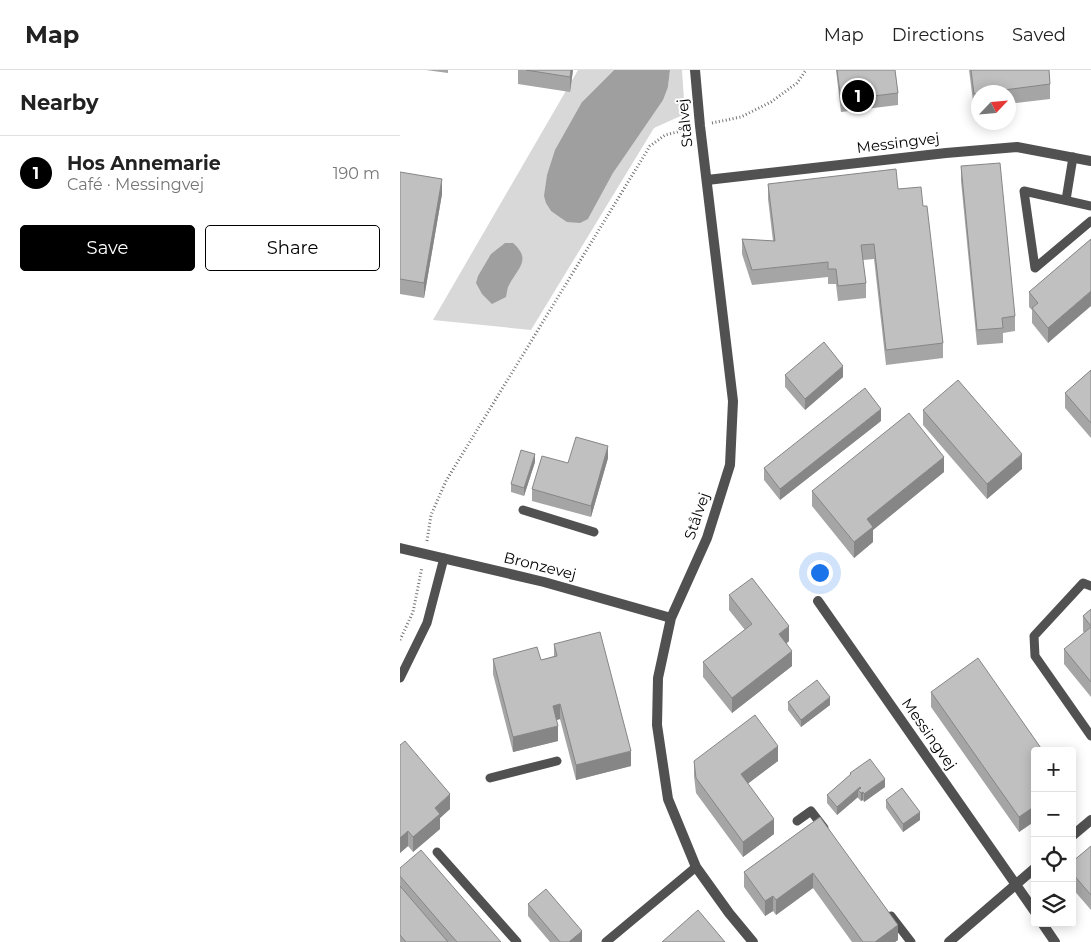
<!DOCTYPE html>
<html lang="en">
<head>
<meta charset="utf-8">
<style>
  body { margin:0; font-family:Montserrat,sans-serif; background:#f6f6f6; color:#222 }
  .controls { position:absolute; right:15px; bottom:15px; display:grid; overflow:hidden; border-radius:5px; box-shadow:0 2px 12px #0003 }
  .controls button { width:45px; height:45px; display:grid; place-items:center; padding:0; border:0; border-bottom:1px solid #e0e0e0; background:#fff; color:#222; font:25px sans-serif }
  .compass { position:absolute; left:571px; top:15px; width:45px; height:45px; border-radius:50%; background:#fff; box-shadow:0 2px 12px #0003; rotate:64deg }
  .you { position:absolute; left:419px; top:502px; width:18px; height:18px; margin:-12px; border:4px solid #fff; border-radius:50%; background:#1a73e8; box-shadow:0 0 0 8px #1a73e833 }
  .badge { display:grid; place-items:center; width:32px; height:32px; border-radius:50%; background:#000; color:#fff; font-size:16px; font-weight:700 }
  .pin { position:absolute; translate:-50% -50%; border:2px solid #fff; box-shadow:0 1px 5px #0006 }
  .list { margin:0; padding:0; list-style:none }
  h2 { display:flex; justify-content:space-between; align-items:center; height:65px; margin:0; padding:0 20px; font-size:21px }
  h2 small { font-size:16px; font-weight:400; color:#767676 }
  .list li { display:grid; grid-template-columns:32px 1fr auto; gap:15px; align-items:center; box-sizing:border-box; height:75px; padding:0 20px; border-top:1px solid #e0e0e0 }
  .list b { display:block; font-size:19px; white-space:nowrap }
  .list p { margin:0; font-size:16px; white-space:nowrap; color:#767676 }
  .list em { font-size:16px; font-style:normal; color:#767676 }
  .actions { display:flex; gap:10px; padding:15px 20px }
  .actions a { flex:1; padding:11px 0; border:1px solid #000; border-radius:5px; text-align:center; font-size:18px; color:#000 }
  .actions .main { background:#000; color:#fff }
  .icon { flex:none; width:28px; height:28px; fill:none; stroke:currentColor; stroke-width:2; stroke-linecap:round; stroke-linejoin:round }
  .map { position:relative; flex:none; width:691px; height:872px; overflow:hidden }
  header { display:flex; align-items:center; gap:30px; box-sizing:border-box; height:70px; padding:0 25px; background:#fff; border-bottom:1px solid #e0e0e0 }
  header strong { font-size:24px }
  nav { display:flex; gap:28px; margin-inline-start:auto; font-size:18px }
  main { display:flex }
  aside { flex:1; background:#fff }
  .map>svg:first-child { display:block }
</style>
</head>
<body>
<header>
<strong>Map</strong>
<nav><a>Map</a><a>Directions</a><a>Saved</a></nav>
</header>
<main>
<aside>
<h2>Nearby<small></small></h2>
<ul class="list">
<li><span class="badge">1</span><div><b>Hos Annemarie</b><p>Café · Messingvej</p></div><em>190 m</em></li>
</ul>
<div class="actions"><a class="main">Save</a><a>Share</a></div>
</aside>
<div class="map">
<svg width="691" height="872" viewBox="0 0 691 872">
  <rect width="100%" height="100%" fill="#fff"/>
  <path fill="#d8d8d8" d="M178 0H214L182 32 188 149 213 103 268 17 270 0H282L285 44 254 58 131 260 33 250Z"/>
  <path fill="#9f9f9f" d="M214 0H270L268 17 263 30 213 103 188 149 180 153 167 152 161 148 151 141 146 133 144 126 147 105 155 80 182 32Z
    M105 173H113C132 190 118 198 109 215 107 218 107 223 106 227L92 234 82 224 76 213 78 206 91 184Z"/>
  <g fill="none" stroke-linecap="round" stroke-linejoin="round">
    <path stroke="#737373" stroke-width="3" stroke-dasharray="1 2.5" stroke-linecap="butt" d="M312 53 341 47 371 32 397 13 406 0
      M27 471 31 445 46 411 250 76 265 65 289 59
      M0 570 13 542 22 497"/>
    <path stroke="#515151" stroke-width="9" d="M666 130 673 87
      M691 136 624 121 635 198 691 151
      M123 440 194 462
      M691 516 683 513 634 566 635 586 691 666
      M0 608 27 553 44 488
      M90 708 157 691
      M397 751 411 741 424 758
      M37 782 117 872
      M491 846 511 872
      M206 872 296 797"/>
    <path stroke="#515151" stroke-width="10" d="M295 0 300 56 333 331 330 395 307 468 271 548 258 608 257 655 268 729 296 797 329 843 353 872
      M307 110 546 83 617 77 691 91
      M0 478 144 512 271 548
      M418 531 635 842
      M672 766 691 750
      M642 853 655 872
      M549 872 635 798"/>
  </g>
  <path fill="#a5a5a5" d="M26 0H48V3Z
    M118 0H173L170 22 118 14Z
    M436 0H495L498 23V35L441 42Z
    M569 0H649L650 14V29L608 34V22H578V38L574 39Z
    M561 96 615 246V261L603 263V273L577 275 561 111Z
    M0 102 42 124 24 228 0 224Z
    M368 114 498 119 523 136 543 273V288L486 295 474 189 463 190 466 213V228L438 231 436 214H428V207L352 215 342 184V169L373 171 368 129Z
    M691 169 648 273 632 253V240L629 237V222Z
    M691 300V368L665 338V323Z
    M385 305 443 307 405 340 385 317Z
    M523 340 622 399 587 429 523 355Z
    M481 351 380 430 364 410V398Z
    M208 388 191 447 132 431V419L168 393Z
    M135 392 124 426 111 422V414Z
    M544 402 473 460V472L454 488 412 436V421Z
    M329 525 389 571 387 573 392 596 332 643 303 607V592L345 560 329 540Z
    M691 539V627L664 594V579L684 563 683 561V546Z
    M154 574 231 696 176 710 160 649 156 650 158 671 113 682 93 604V589L141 590 154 586Z
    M531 622 635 681V751L619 762 531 637Z
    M388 632 430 635 401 657 388 640Z
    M0 675 50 739 40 748V759L13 782 8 776 0 783Z
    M294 691H378L348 713 374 764 343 787 296 723 294 706Z
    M450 703 485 717 464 732 463 730 461 731 458 728V727L437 745 427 733V725L450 705Z
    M486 730 520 750 503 762 486 738Z
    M420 747 498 870 495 872H452L413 818 376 845 373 841 365 846 344 817V802Z
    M691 776V840L672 818V792Z
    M0 798 101 872H0Z
    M128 834 182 872H150L128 846Z"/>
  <path fill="#868686" d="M171 0H173L170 22V7Z
    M42 109V124L24 228V213Z
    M691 221V236L648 273V258Z
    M443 296V307L405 340V329Z
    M481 339V351L380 430V419Z
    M208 376V388L191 447V436Z
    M135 384V392L124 426V418Z
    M622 384V399L587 429V414Z
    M544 387V402L473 460V472L454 488V472L467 449Z
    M389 556V571L379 579V564Z
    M392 581V596L332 643V628Z
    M430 627V635L401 657V650Z
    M160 634V649L153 651V636Z
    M158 656V671L113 682V667Z
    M378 676V691L341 719V704Z
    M231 681V696L176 710V695Z
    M485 709V717L464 732V724Z
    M460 717V722L458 720V727L437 745V737Z
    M463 722V730L461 731V723Z
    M50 724V739L40 748V759L13 782V767L35 738Z
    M635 736V751L619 762V747Z
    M520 742V750L503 762V754Z
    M374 749V764L343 787V772Z
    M8 761V776L0 783V768Z
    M413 803V818L376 845V830Z
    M373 826V841L365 846V831Z
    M498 855V870L495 872H475Z
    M182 861V872H169Z"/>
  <path fill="#c0c0c0" stroke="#868686" d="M126 0H171L170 7Z
    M437 0H495L498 23 441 30Z
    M571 0H649L650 14 574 24Z
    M600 93 615 246 602 248 603 258 577 260 561 96Z
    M496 99 498 119 521 117 523 136H527L543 273 486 280 474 174 461 175 466 213 438 216 436 199H428V192L352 200 342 169 375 171 368 114Z
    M0 102 42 109 24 213 0 209Z
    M691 169V221L648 258 632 238 638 233 629 222Z
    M424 272 443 296 405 329 385 305Z
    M691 300V353L665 323Z
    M558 310 622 384 587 414 523 340Z
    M465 318 481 339 380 419 364 398Z
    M509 343 544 387 467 449 473 457 454 472 412 421Z
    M176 367 208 376 191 436 132 419 142 386 168 393Z
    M121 380 135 384 124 418 111 414Z
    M352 508 389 556 379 564 392 581 332 628 303 592 352 554 329 525Z
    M691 539V556L683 546Z
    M691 557V612L664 579Z
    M200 562 231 681 176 695 160 634 153 636 158 656 113 667 93 589 137 577 141 590 157 586 154 574Z
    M578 588 643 681H635V736L619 747 531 622Z
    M417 610 430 627 401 650 388 632Z
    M355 645 378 676 341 704 374 749 343 772 296 708 294 691Z
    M5 671 50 724 35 738 40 744 13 767 8 761 0 768V675Z
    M470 689 485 709 464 724 463 722 461 723 458 720 461 718 460 717 437 737 427 725 451 704 450 703Z
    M502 718 520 742 503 754 486 730Z
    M420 747 498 855 475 872H463L413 803 376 830 373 826 365 831 344 802Z
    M691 776V825L672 803V792Z
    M21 780 101 872H57L0 806V798Z
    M0 816 48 872H6L0 865Z
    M146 819 182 861 169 872H160L128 834Z
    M298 840 325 872H262Z"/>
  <g text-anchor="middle" stroke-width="4" stroke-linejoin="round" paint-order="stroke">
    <g font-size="15" fill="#000" stroke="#fff">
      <text transform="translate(285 53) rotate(-96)" y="5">Stålvej</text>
      <text transform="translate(498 73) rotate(-7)" y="5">Messingvej</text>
      <text transform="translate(297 446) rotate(-71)" y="5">Stålvej</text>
      <text transform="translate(140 496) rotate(14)" y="5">Bronzevej</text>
      <text transform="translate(529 664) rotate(55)" y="5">Messingvej</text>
    </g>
  </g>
</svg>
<div class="controls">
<button>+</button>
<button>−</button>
<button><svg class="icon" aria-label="locate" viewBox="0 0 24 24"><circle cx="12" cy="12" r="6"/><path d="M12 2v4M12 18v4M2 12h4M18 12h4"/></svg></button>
<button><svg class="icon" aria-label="layers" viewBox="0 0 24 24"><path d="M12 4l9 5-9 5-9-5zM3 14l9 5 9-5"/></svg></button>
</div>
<svg class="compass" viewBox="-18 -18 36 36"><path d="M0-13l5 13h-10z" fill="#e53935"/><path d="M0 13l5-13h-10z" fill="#767676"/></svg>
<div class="you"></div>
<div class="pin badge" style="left:458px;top:26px">1</div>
</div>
</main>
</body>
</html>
